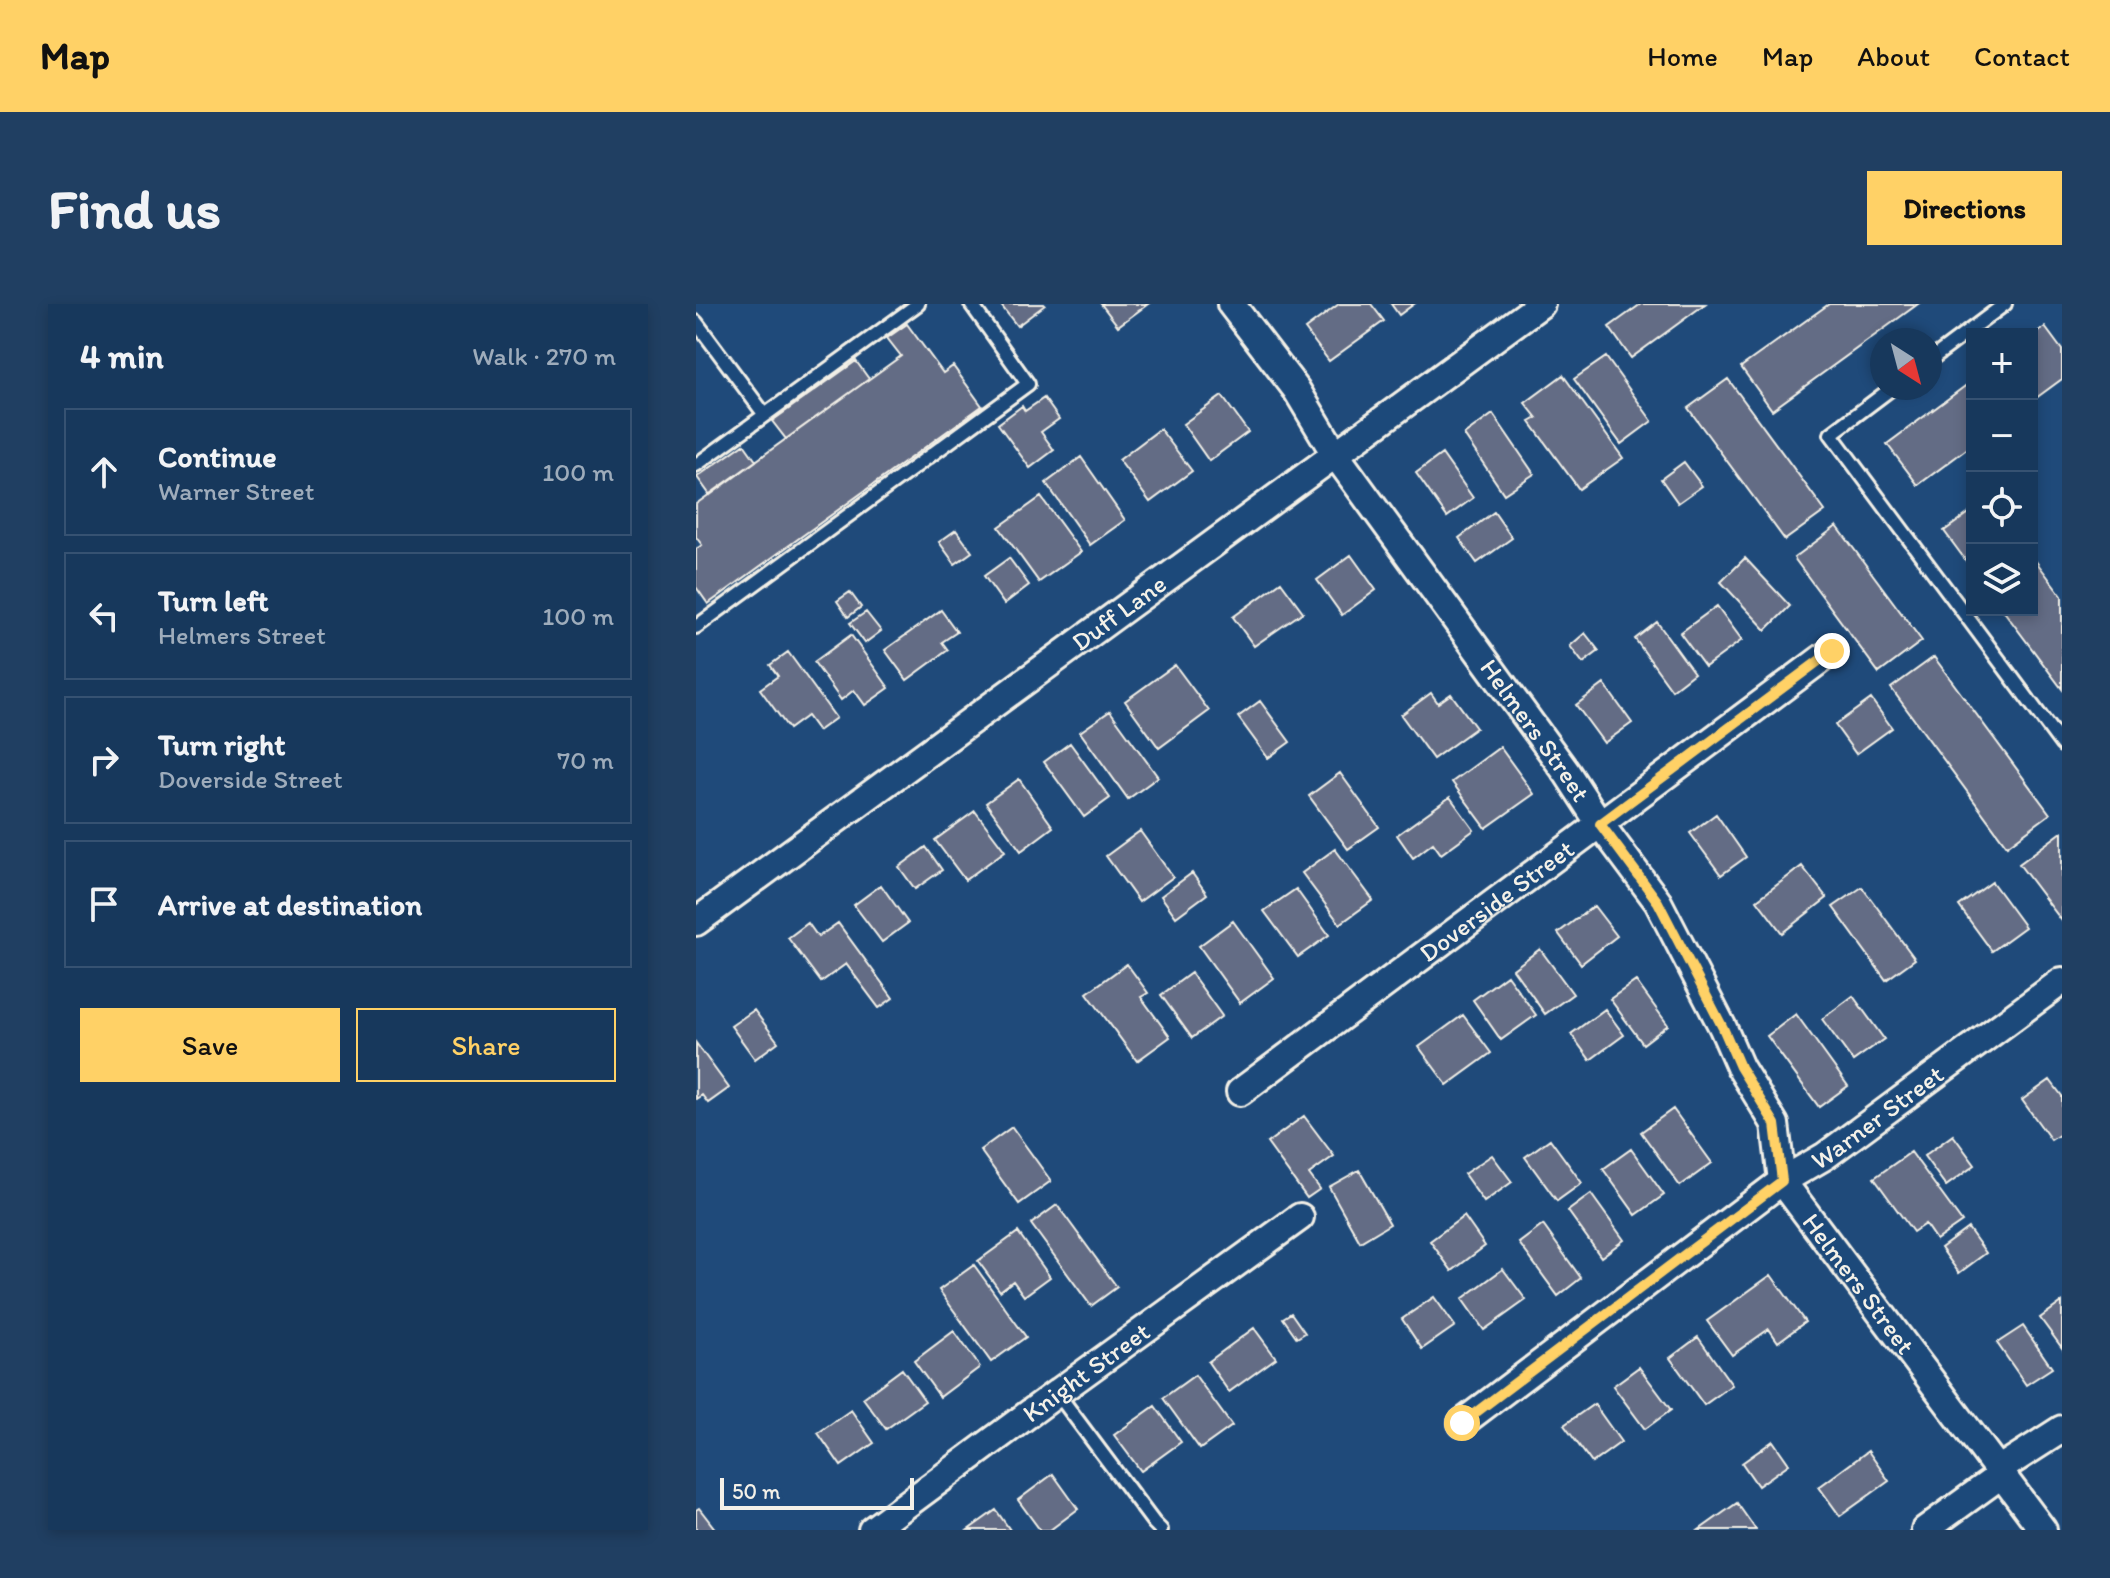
<!DOCTYPE html>
<html lang="en">
<head>
<meta charset="utf-8">
<style>
  body { margin:0; font-family:Itim,sans-serif; background:#203f62; color:#f1f3f6 }
  .controls { position:absolute; right:24px; top:24px; display:grid; overflow:hidden; border-radius:0px; box-shadow:0 4px 12px #0003 }
  .controls button { width:72px; height:72px; display:grid; place-items:center; padding:0; border:0; border-bottom:2px solid #365272; background:#17385c; color:#f1f3f6; font:40px sans-serif }
  .compass { position:absolute; left:1174px; top:24px; width:72px; height:72px; border-radius:50%; background:#17385c; box-shadow:0 4px 12px #0003; rotate:144deg }
  .scale { position:absolute; left:24px; bottom:20px; width:194px; box-sizing:border-box; padding-left:8px; border:4px solid #f4f1e8; border-top:0; font-size:22px; line-height:28px; white-space:nowrap; color:#f4f1e8; -webkit-text-stroke:6px #1f4a7a; paint-order:stroke }
  .stop { position:absolute; width:24px; height:24px; margin:-18px; border:6px solid #ffd166; border-radius:50%; background:#fff }
  .stop.end { background:#ffd166; border-color:#fff; box-shadow:0 2px 8px #0008 }
  .list { margin:0; padding:0; list-style:none }
  h2 { display:flex; justify-content:space-between; align-items:center; height:104px; margin:0; padding:0 32px; font-size:34px }
  h2 small { font-size:26px; font-weight:400; color:#9eacbb }
  .list li { display:grid; grid-template-columns:52px 1fr auto; gap:24px; align-items:center; box-sizing:border-box; height:128px; margin:0 16px 16px; padding:0 16px; border:2px solid #365272; border-radius:0px }
  .list b { display:block; font-size:30px; white-space:nowrap }
  .list p { margin:0; font-size:26px; white-space:nowrap; color:#9eacbb }
  .list em { font-size:26px; font-style:normal; color:#9eacbb }
  .actions { display:flex; gap:16px; padding:24px 32px }
  .actions a { flex:1; padding:18px 0; border:2px solid #ffd166; border-radius:0px; text-align:center; font-size:28px; color:#ffd166 }
  .actions .main { background:#ffd166; color:#111 }
  .icon { flex:none; width:44px; height:44px; fill:none; stroke:currentColor; stroke-width:2; stroke-linecap:round; stroke-linejoin:round }
  .map { position:relative; flex:none; width:1366px; height:1226px; overflow:hidden; border-radius:0px }
  header { display:flex; align-items:center; gap:48px; box-sizing:border-box; height:112px; padding:0 40px; background:#ffd166; color:#111 }
  header strong { font-size:38px }
  nav { display:flex; gap:44px; margin-inline-start:auto; font-size:28px }
  .intro { display:flex; align-items:center; justify-content:space-between; box-sizing:border-box; height:192px; padding:0 48px }
  h1 { margin:0; font-size:56px }
  .button { padding:20px 36px; border-radius:0px; background:#ffd166; color:#111; font-size:28px; font-weight:700 }
  main { display:flex; gap:48px; padding:0 48px }
  aside { flex:1; background:#17385c; border-radius:0px; box-shadow:0 4px 12px #0003 }
  .map>svg:first-child { display:block }
</style>
</head>
<body>
<header>
<strong>Map</strong>
<nav><a>Home</a><a>Map</a><a>About</a><a>Contact</a></nav>
</header>
<div class="intro"><h1>Find us</h1><a class="button">Directions</a></div>
<main>
<aside>
<h2>4 min<small>Walk · 270 m</small></h2>
<ul class="list">
<li><svg class="icon" aria-label="ahead" viewBox="0 0 24 24"><path d="M12 20V5M6 11l6-6 6 6"/></svg><div><b>Continue</b><p>Warner Street</p></div><em>100 m</em></li>
<li><svg class="icon" aria-label="left" viewBox="0 0 24 24"><path d="M17 20v-9H6M10 6l-5 5 5 5"/></svg><div><b>Turn left</b><p>Helmers Street</p></div><em>100 m</em></li>
<li><svg class="icon" aria-label="right" viewBox="0 0 24 24"><path d="M7 20v-9h11M14 6l5 5-5 5"/></svg><div><b>Turn right</b><p>Doverside Street</p></div><em>70 m</em></li>
<li><svg class="icon" aria-label="arrive" viewBox="0 0 24 24"><path d="M6 21V4h12l-3 4 3 4H6"/></svg><div><b>Arrive at destination</b></div></li>
</ul>
<div class="actions"><a class="main">Save</a><a>Share</a></div>
</aside>
<div class="map">
<svg width="1366" height="1226" viewBox="0 0 1366 1226">
  <rect width="100%" height="100%" fill="#1f4a7a"/>
  <filter id="ink" filterUnits="userSpaceOnUse"><feTurbulence type="fractalNoise" baseFrequency=".0125" numOctaves="2"/><feDisplacementMap in="SourceGraphic" scale="16" xChannelSelector="R" yChannelSelector="G"/><feConvolveMatrix kernelMatrix="1 2 1 2 8 2 1 2 1" color-interpolation-filters="sRGB"/></filter>
  <g filter="url(#ink)">
    <path fill="#646c85" stroke="#f4f1e8" stroke-width="2" d="M304 0H348L349 1 321 22Z
      M405 0H452L422 22Z
      M643 0H675L688 17 633 57 609 25Z
      M695 0H718L703 11Z
      M945 0H1009L935 54 913 23Z
      M1133 0H1222L1076 106 1045 63Z
      M211 20 247 69 257 62 286 102 12 300 0 283V245L6 241 0 233V200L205 52 191 34Z
      M1349 23 1366 46V75L1336 97V32Z
      M910 53 956 117 925 140 878 75Z
      M160 57 173 75 90 135 76 117Z
      M867 71 927 154 883 185 834 118 841 114 829 99Z
      M1032 75 1129 207 1089 236 992 104Z
      M1276 77V141L1222 181 1191 140Z
      M526 92 552 128 513 157 487 120Z
      M348 94 363 115 345 128 358 146 334 164 302 120 326 102 329 107Z
      M797 110 838 170 808 190 768 131Z
      M464 125 496 167 454 198 423 156Z
      M48 140 60 157 14 191 1 173Z
      M746 150 777 194 751 213 720 169Z
      M385 153 429 216 394 241 350 179Z
      M988 158 1006 182 982 199 965 175Z
      M345 193 385 248 343 278 303 223Z
      M1276 207V265L1248 227Z
      M798 208 816 234 781 259 763 234Z
      M1141 222 1226 337 1183 369 1098 254Z
      M260 226 276 248 259 260 243 238Z
      M655 251 680 286 646 311 621 276Z
      M1336 252 1366 292V385L1307 306H1336Z
      M313 254 333 281 308 300 288 272Z
      M1049 254 1094 302 1070 326 1025 278Z
      M585 278 607 308 558 342 537 313Z
      M154 288 165 303 152 313 141 297Z
      M1021 302 1046 336 1009 363 984 329Z
      M245 306 261 328 246 338 252 346 211 376 189 346Z
      M170 308 185 327 169 339 154 319Z
      M961 318 998 369 976 386 939 335Z
      M889 329 903 347 887 359 874 342Z
      M155 331 193 384 169 401 158 386 145 396 118 358Z
      M92 348 140 414 122 427 111 412 93 425 64 385 82 372 74 361Z
      M1238 353 1354 510 1311 542 1195 384Z
      M479 361 513 407 463 444 429 397Z
      M908 380 936 419 908 439 880 401Z
      M735 389 742 399 755 390 780 424 737 455 705 411Z
      M1175 395 1196 424 1160 450 1139 421Z
      M564 397 594 438 572 454 542 413Z
      M414 407 462 473 432 495 384 428Z
      M374 439 414 494 388 513 348 458Z
      M804 443 838 490 790 524 756 478Z
      M644 469 683 523 652 545 613 492Z
      M323 475 357 523 325 547 290 499Z
      M754 493 778 526 745 550 737 539 717 554 701 531Z
      M279 507 309 547 269 576 239 536Z
      M1020 510 1050 553 1025 571 994 529Z
      M444 527 477 573 443 598 410 552Z
      M1366 528V617L1323 560Z
      M230 543 246 566 219 585 203 563Z
      M639 545 677 596 644 620 606 569Z
      M1106 562 1131 594 1086 629 1061 596Z
      M496 569 511 590 480 613 465 592Z
      M1296 578 1329 623 1296 647 1263 602Z
      M185 581 212 619 186 638 158 601Z
      M1166 583 1219 655 1190 676 1137 603Z
      M600 585 633 631 602 653 568 607Z
      M898 602 921 632 885 660 862 629Z
      M537 617 578 674 544 699 503 642Z
      M112 619 122 633 142 619 197 694 183 704 150 660 125 678 92 634Z
      M844 645 877 690 849 710 817 665Z
      M431 660 452 689 445 693 474 733 441 757 391 689Z
      M495 669 526 712 496 734 465 691Z
      M811 671 840 711 805 736 777 696Z
      M940 677 972 721 947 740 914 695Z
      M1157 692 1188 735 1157 757 1126 715Z
      M909 705 928 731 894 756 875 730Z
      M58 706 82 738 59 755 35 722Z
      M1100 710 1152 782 1123 803 1071 732Z
      M767 711 795 749 751 781 723 743Z
      M0 739 33 784 12 799 6 791 0 795Z
      M1354 776 1366 792V829L1355 836 1326 796Z
      M977 805 1016 859 984 882 945 828Z
      M608 812 638 852 613 870 624 885 611 894 571 839Z
      M316 823 355 877 323 900 284 846Z
      M1257 831 1279 861 1250 882 1228 852Z
      M854 835 886 879 861 897 829 853Z
      M935 845 968 891 940 911 907 865Z
      M1215 848 1266 918 1240 936 1229 920 1217 928 1178 874Z
      M796 851 816 878 788 898 768 870Z
      M663 866 694 920 664 938 633 883Z
      M895 890 928 936 905 953 872 907Z
      M361 901 421 983 395 1002 335 920Z
      M768 912 789 942 756 967 734 937Z
      M847 921 885 974 862 992 823 939Z
      M1272 924 1290 949 1263 969 1245 944Z
      M322 928 354 973 328 992 317 977 304 987 282 957Z
      M278 961 330 1033 295 1058 243 986Z
      M807 965 830 996 788 1026 766 995Z
      M1075 971 1109 1018 1082 1038 1073 1025 1036 1051 1011 1017Z
      M738 993 759 1022 726 1045 706 1015Z
      M1366 998V1044L1344 1014Z
      M595 1009 609 1029 601 1034 587 1014Z
      M1327 1022 1356 1064 1330 1081 1301 1039Z
      M558 1024 580 1054 533 1088 512 1058Z
      M258 1027 284 1063 244 1093 218 1057Z
      M1002 1033 1036 1081 1008 1101 974 1054Z
      M943 1063 975 1106 949 1125 917 1082Z
      M206 1065 229 1097 190 1125 167 1094Z
      M499 1071 536 1122 504 1145 467 1094Z
      M898 1100 925 1138 896 1159 868 1121Z
      M459 1102 485 1138 445 1167 418 1131Z
      M155 1106 178 1139 145 1162 122 1129Z
      M1077 1137 1093 1160 1062 1182 1046 1159Z
      M1172 1147 1193 1177 1144 1212 1123 1183Z
      M357 1170 382 1205 354 1226H344L322 1196Z
      M1041 1199 1060 1226H1003Z
      M3 1204 20 1226H0V1206Z
      M300 1206 314 1226H272Z"/>
    <g fill="none" stroke-linecap="round" stroke-linejoin="round">
      <defs>
        <path id="lane" d="M0 18 69 111
          M1234 56 1309 0
          M1196 84 1135 130 1366 441
          M0 161 222 0
          M0 323 332 80 275 0
          M361 1089 458 1219 465 1226"/>
        <g id="street">
          <path id="s1" d="M535 0 600 85 639 150 871 469 904 520 962 598 1027 724 1044 763 1079 820 1086 877 1347 1226"/>
          <path id="s2" d="M0 618 845 0"/>
          <path id="s3" d="M544 788 1136 347"/>
          <path id="s4" d="M766 1119 1086 877 1129 852 1366 677"/>
          <path id="s5" d="M176 1226 361 1089 604 913"/>
          <path d="M1229 1226 1298 1176 1302 1166 1366 1125"/>
        </g>
      </defs>
      <use href="#lane" stroke="#f4f1e8" stroke-width="18"/>
      <use href="#street" stroke="#f4f1e8" stroke-width="32"/>
      <use href="#lane" stroke="#1f4a7a" stroke-width="12"/>
      <use href="#street" stroke="#1f4a7a" stroke-width="26"/>
    </g>
  </g>
  <g fill="none" stroke-linecap="round" stroke-linejoin="round" filter="url(#ink)">
    <path stroke="#ffd166" stroke-width="10" d="M766 1119 1086 877 1079 820 1044 763 1027 724 962 598 904 520 1136 347"/>
  </g>
  <g text-anchor="middle" stroke-width="8" stroke-linejoin="round" paint-order="stroke">
    <g font-size="26" fill="#f4f1e8" stroke="#1f4a7a">
      <text dy="9" stroke="none"><textPath href="#s2" startOffset="524">Duff Lane</textPath></text>
      <text dy="9" stroke="none"><textPath href="#s1" startOffset="524">Helmers Street</textPath></text>
      <text dy="9" stroke="none"><textPath href="#s3" startOffset="320">Doverside Street</textPath></text>
      <text dy="9" stroke="none"><textPath href="#s4" startOffset="516">Warner Street</textPath></text>
      <text dy="9" stroke="none"><textPath href="#s1" startOffset="1172">Helmers Street</textPath></text>
      <text dy="9" stroke="none"><textPath href="#s5" startOffset="266">Knight Street</textPath></text>
    </g>
  </g>
</svg>
<div class="controls">
<button>+</button>
<button>−</button>
<button><svg class="icon" aria-label="locate" viewBox="0 0 24 24"><circle cx="12" cy="12" r="6"/><path d="M12 2v4M12 18v4M2 12h4M18 12h4"/></svg></button>
<button><svg class="icon" aria-label="layers" viewBox="0 0 24 24"><path d="M12 4l9 5-9 5-9-5zM3 14l9 5 9-5"/></svg></button>
</div>
<svg class="compass" viewBox="-18 -18 36 36"><path d="M0-13l5 13h-10z" fill="#e53935"/><path d="M0 13l5-13h-10z" fill="#9eacbb"/></svg>
<div class="scale">50 m</div>
<div class="stop" style="left:766px;top:1119px"></div>
<div class="stop end" style="left:1136px;top:347px"></div>
</div>
</main>
</body>
</html>
